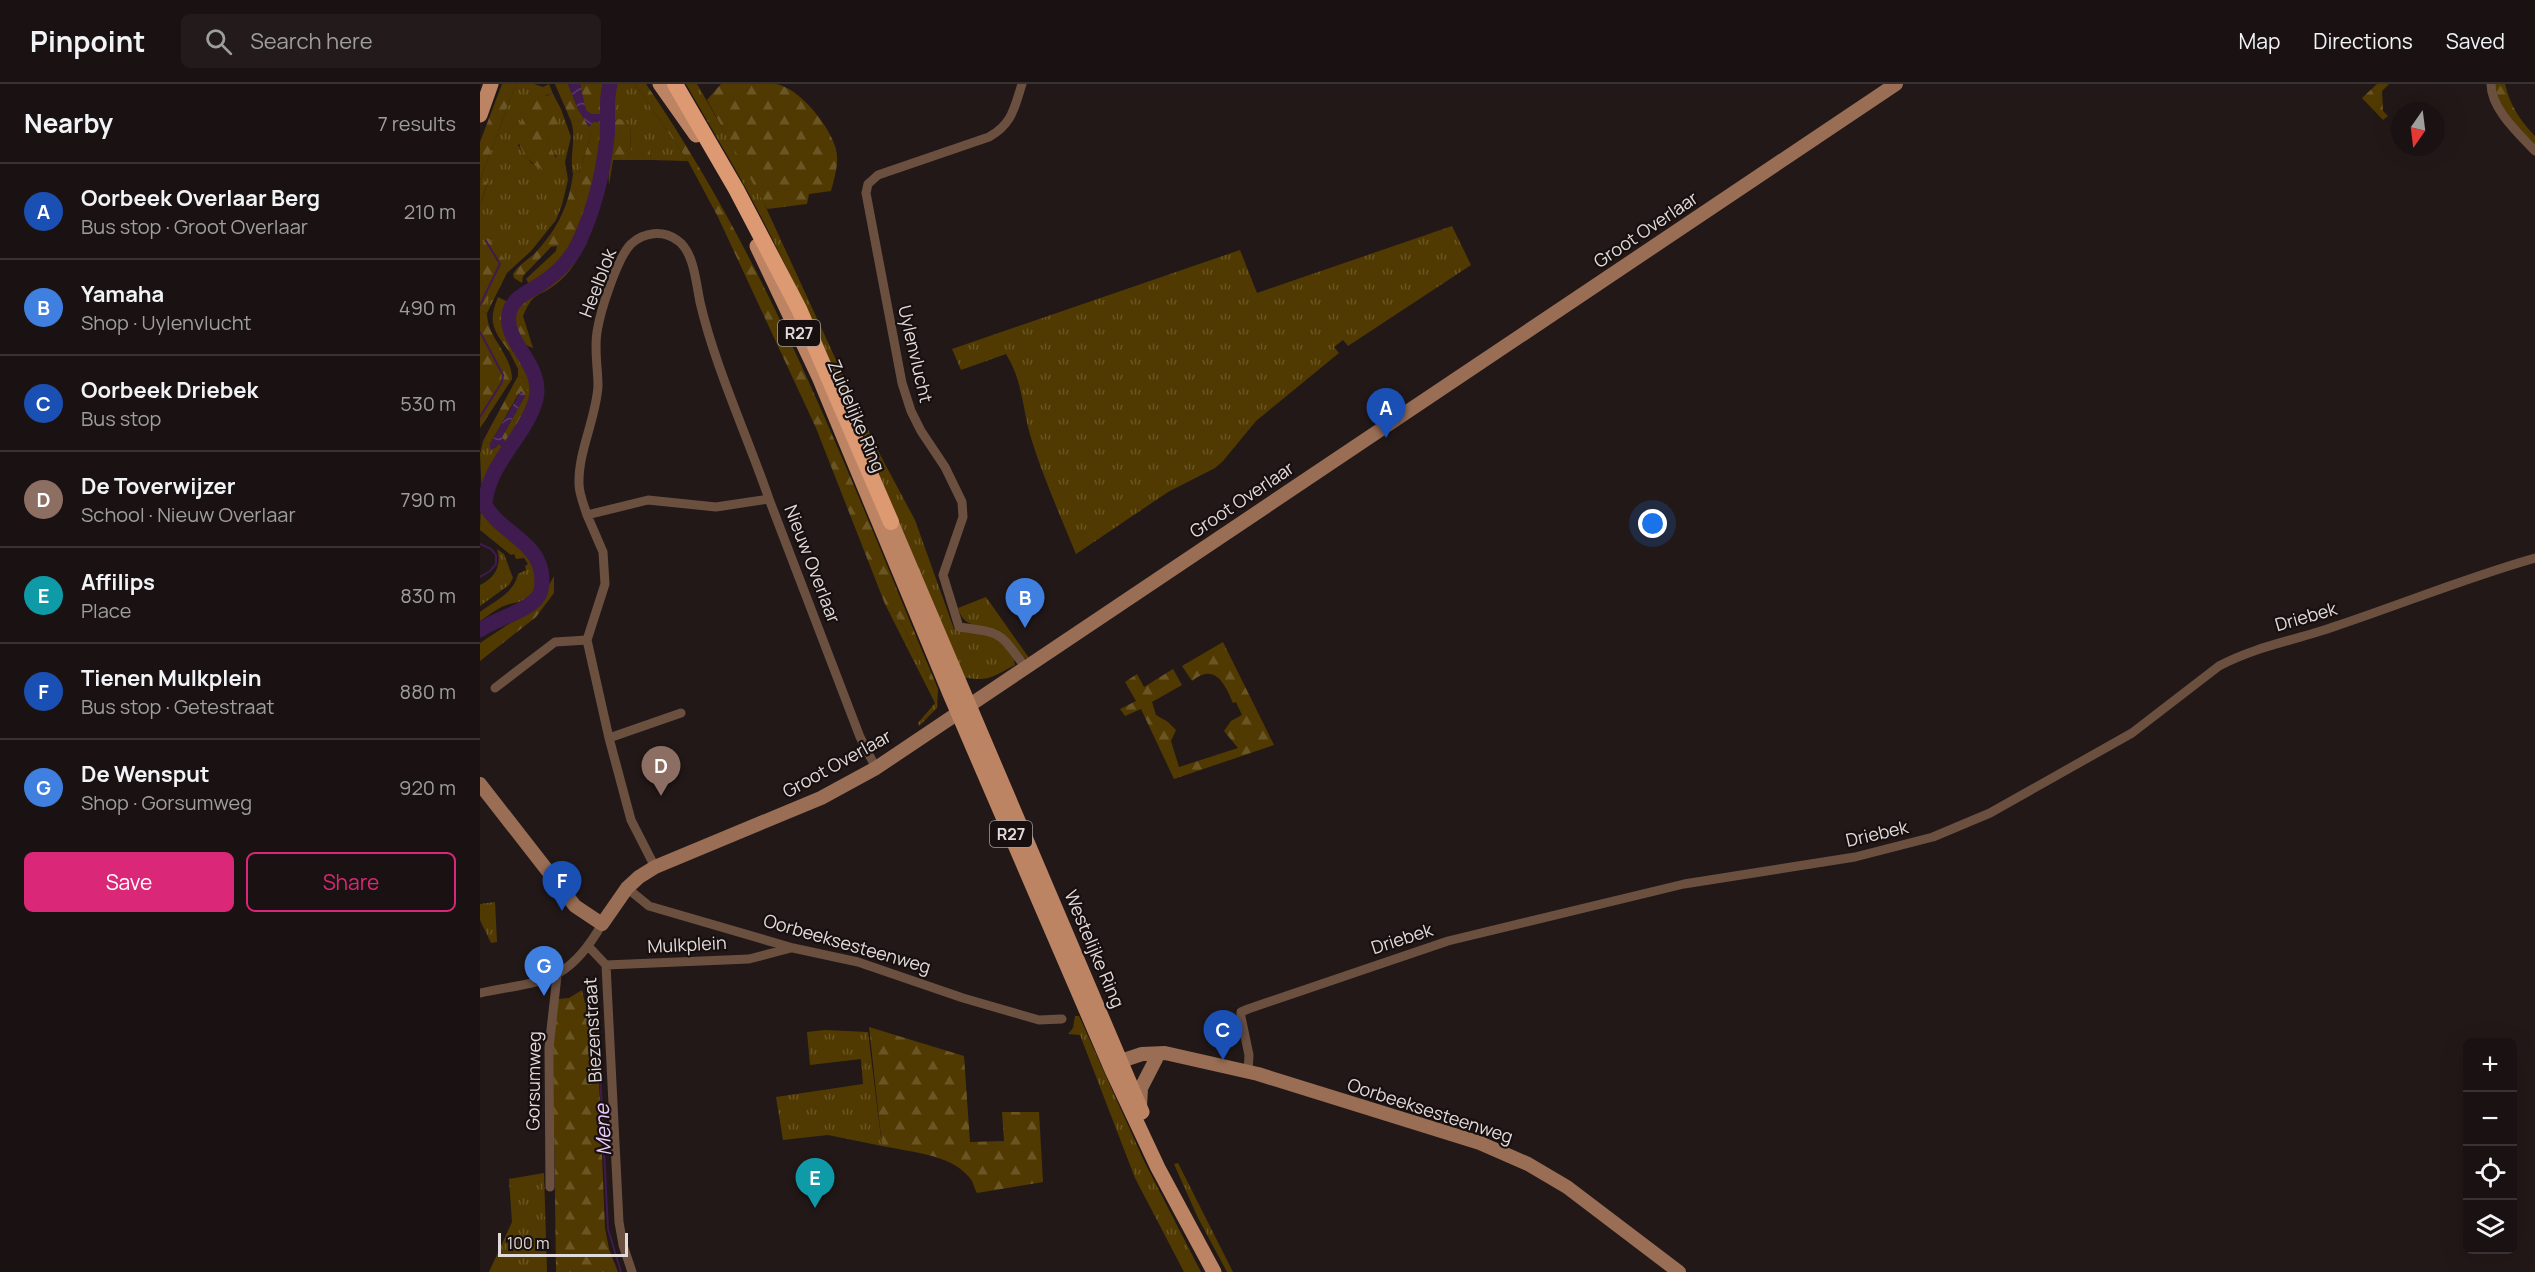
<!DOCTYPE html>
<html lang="en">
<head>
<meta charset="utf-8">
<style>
  body { margin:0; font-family:Manrope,sans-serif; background:#231b1b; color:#f1f3f6 }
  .controls { position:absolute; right:18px; bottom:18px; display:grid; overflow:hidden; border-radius:9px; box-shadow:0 6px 24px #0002 }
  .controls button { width:54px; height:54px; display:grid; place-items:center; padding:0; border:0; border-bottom:2px solid #383232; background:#1a1212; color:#f1f3f6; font:30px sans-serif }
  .compass { position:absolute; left:1911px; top:18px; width:54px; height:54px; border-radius:50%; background:#1a1212; box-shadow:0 6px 24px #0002; rotate:194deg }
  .scale { position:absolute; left:18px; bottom:15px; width:130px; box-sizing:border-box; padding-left:6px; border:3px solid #e2dbdb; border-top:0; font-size:16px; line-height:21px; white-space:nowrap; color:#e2dbdb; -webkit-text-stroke:4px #180f0f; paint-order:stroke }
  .you { position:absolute; left:1173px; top:440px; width:21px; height:21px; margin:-15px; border:4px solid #fff; border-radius:50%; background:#1a73e8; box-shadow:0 0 0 9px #1a73e833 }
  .badge { display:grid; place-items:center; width:39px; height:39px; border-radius:50%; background:#db2777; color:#fff; font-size:20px; font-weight:700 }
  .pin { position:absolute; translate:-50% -50px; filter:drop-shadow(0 2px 3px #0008) }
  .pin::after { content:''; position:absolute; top:32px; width:21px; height:18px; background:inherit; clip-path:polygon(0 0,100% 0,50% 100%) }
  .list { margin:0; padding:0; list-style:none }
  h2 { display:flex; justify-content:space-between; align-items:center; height:78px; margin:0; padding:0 24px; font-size:26px }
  h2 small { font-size:20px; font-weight:400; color:#9f9e9f }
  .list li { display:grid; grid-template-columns:39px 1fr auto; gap:18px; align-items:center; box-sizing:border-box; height:96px; padding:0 24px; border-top:2px solid #383232 }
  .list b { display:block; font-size:22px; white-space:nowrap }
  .list p { margin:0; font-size:20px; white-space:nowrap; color:#9f9e9f }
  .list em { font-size:20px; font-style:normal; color:#9f9e9f }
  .actions { display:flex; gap:12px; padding:18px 24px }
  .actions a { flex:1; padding:14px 0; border:2px solid #db2777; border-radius:9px; text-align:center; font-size:21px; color:#db2777 }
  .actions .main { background:#db2777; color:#fff }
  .icon { flex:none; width:33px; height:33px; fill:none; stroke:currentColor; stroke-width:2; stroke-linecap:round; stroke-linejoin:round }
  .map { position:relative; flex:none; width:2055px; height:1188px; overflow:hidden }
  header { display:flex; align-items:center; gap:36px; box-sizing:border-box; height:84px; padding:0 30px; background:#1a1212; border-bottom:2px solid #383232 }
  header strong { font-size:28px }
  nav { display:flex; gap:33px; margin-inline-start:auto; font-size:21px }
  .search { width:420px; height:54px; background:#231b1b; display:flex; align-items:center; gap:15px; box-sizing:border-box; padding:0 21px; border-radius:9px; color:#9f9e9f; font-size:22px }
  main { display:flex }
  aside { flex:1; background:#1a1212 }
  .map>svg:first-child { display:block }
</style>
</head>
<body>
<header>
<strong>Pinpoint</strong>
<div class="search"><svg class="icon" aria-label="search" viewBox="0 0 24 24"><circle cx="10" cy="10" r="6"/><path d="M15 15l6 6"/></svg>Search here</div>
<nav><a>Map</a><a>Directions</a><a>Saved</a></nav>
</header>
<main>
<aside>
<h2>Nearby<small>7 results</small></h2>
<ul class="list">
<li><span class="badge" style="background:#1a4fb4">A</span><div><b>Oorbeek Overlaar Berg</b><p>Bus stop · Groot Overlaar</p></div><em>210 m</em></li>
<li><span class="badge" style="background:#3f7fe0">B</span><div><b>Yamaha</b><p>Shop · Uylenvlucht</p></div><em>490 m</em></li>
<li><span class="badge" style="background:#1a4fb4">C</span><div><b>Oorbeek Driebek</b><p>Bus stop</p></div><em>530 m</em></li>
<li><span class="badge" style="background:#8d6e63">D</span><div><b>De Toverwijzer</b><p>School · Nieuw Overlaar</p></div><em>790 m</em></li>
<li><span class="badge" style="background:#0f9aa8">E</span><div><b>Affilips</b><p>Place</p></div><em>830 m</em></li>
<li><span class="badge" style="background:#1a4fb4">F</span><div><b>Tienen Mulkplein</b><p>Bus stop · Getestraat</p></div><em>880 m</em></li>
<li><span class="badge" style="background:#3f7fe0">G</span><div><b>De Wensput</b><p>Shop · Gorsumweg</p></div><em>920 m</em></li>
</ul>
<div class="actions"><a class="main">Save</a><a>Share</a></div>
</aside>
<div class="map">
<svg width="2055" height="1188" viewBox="0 0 2055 1188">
  <defs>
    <pattern id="grass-tufts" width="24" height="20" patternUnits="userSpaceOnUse" patternTransform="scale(1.5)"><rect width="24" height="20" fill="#513a01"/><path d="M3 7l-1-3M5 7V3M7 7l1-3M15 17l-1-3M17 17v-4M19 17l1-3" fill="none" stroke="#6a5625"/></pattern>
    <pattern id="forest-firs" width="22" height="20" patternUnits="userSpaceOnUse" patternTransform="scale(1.5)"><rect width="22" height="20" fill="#513a01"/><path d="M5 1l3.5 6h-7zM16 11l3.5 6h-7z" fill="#6a5625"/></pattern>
    <pattern id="water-waves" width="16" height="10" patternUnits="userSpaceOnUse" patternTransform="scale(1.5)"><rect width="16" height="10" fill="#3f1b50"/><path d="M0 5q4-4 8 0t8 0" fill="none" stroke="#5a3c69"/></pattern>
  </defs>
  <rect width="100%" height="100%" fill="#221818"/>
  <path fill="url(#grass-tufts)" d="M36 0H54L63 3 69 0 73 10 66 11 38 61 52 80 77 73 69 64 68 54 77 41 78 26 81 25 91 53 85 78 88 96 82 121 76 136 51 167 27 189 7 229 2 227 11 154 0 161V121L8 99 0 96Z
    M135 0H155L208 77 171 76 170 66H151L150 42 137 35 133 39 131 26Z
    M206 0H217L277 104 397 365 435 436 474 545C497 548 532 551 535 581 510 594 508 598 482 593 418 435 355 275 276 123 254 81 229 41 206 0Z
    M96 33 111 50 100 87 93 90C89 69 97 56 91 37Z
    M972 142 991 181 868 262 863 256 854 263 859 269 776 337 743 377 735 384 688 408 596 470C580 431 563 393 551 354 542 324 543 297 526 270L481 286 472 265 760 166 777 209Z
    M38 265 47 285 52 309 47 307V295L38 292V285L30 269Z
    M3 357 10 360V364H15L19 360 22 363 8 391 2 411 0 370Z
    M1 422C4 428 7 435 13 441 19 448 29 451 36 457 52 469 69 495 50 512 42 519 34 518 24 522 16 525 8 532 0 537V528C15 517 34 509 38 490L46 486 45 482 48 480 44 474 36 475 34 470 31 471 0 446Z
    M17 465 24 470 33 494 29 501 0 522V501C16 494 22 480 17 465Z
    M506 513 549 574 543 575C536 567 530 554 521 549 506 538 484 548 478 524Z
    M409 528 417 530 419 534 453 603 455 606 458 605 457 624 439 642 438 639 455 619Z
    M15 818 17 858 11 859 0 836V820Z
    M595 932H599L664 1077 721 1188H704L655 1094 600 951 588 950 593 944Z
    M345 946 388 948 402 1062 348 1051 303 1056 296 1013 383 1000 381 975 330 981 327 948Z
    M698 1079 753 1188H747L718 1134 694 1080Z
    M64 1089 67 1188H9L32 1138 29 1095Z"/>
  <path fill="url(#forest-firs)" d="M22 0H36L0 96 8 98 0 121V58Z
    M75 0H88L98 25 109 43 114 37 123 40C126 87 97 182 49 200L46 195 76 167 77 162 71 163 43 192 42 199 34 194 33 190C39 180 50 175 57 167 78 144 89 121 93 90L100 87 111 50 96 34 91 37Z
    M100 0H124L121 30H111L105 26Z
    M155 0H166C293 185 372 399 458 605L455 607 419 534 417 530 409 528 405 520 336 344 238 133 208 77Z
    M241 0C258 0 279 0 296 0 319 4 348 40 355 62 360 77 355 92 351 107L329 110 327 120 287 125 227 16Z
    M1897 0H1909L1902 7 1903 27 1908 32 1903 36 1882 14Z
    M2014 0H2025C2030 21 2040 37 2055 52V63C2038 44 2018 26 2014 0Z
    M73 10 81 25 78 27C82 38 74 46 68 54 69 64 76 70 77 79L70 87C59 85 53 81 46 72 29 50 41 37 53 15Z
    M137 35 144 36 150 42 151 66H170L171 76H133L129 101C127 78 133 61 133 39Z
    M10 154 26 178 2 227 7 229C7 254 32 270 32 295L0 344V161Z
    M108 157C99 173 91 189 76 200 57 215 54 206 43 232L53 264C42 260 38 255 34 245 23 216 67 205 82 190 92 181 99 168 108 157Z
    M18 213 28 218 25 237 38 265 30 269C14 246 7 241 18 213Z
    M38 292 47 295V307L52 309 48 323 30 357 26 360 22 353 45 312 39 309 10 360 3 357Z
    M74 492V509L56 533 0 577V559L58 521Z
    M743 558 794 661 694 695 661 625 645 632 640 625 656 617 645 598 657 590 664 603 693 585 702 601 672 618 676 631 688 638 696 646 691 657 699 683 758 664 744 647 751 637 762 631 756 618 753 619C745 600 735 578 712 597L702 582Z
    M102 906 105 919H112L119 997 125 1144 129 1165 138 1188H76L73 961 78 915 89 914Z
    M389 943 484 972 490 1058 524 1057 522 1028H559L563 1098 497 1109C494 1105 494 1098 489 1093 470 1070 430 1068 402 1062Z"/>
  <path fill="url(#water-waves)" d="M88 0H100L106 26 111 30H121L123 40 114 37 109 43 98 25Z
    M41 307 45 312 22 353 26 360 22 363 19 360 12 366 10 365V360Z"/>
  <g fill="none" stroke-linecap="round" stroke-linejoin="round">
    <path stroke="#3f1b50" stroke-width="2" d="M0 221 20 180 6 157
      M0 248 23 291 22 298 0 333
      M0 460 11 465 16 471V480L10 487 0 493
      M110 903 117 925 118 949 128 1145 141 1188"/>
    <path stroke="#3f1b50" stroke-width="15" d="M0 546C15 535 46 528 57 514 61 510 62 501 62 496 62 458 21 450 5 421 7 380 46 353 56 315 64 281 24 259 29 230 32 212 52 207 65 197 78 188 91 174 98 160 114 127 123 90 127 54 129 36 125 19 130 0"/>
    <path stroke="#6b5040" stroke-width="9" d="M542 0C534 25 532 40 509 53L398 91 388 100 386 109 422 299 431 327 441 347 465 383 482 418 483 433 463 491 479 543C524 549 519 548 545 583
      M2011 0C2011 25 2039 50 2055 67
      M107 431C104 421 99 410 99 400 98 367 116 335 118 302 118 284 114 266 117 248 120 228 137 174 151 160 164 148 183 146 197 156 214 167 216 199 220 218 235 283 267 351 289 415
      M15 604 75 558 107 556
      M129 654 201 629
      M175 783 151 736 129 654 107 556 125 500 123 468 107 431 168 416 236 423 289 415 380 653 396 684
      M147 804 169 822 313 864 378 878 483 914 559 936 582 935
      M109 863 126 881
      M126 881 139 1138 143 1161 152 1188
      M126 881 269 875 311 864
      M0 909C63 896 87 901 122 840
      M768 989 769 971 761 933V928L768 925 968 857 1204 800 1375 773 1453 753 1510 729 1652 649 1739 582C1776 562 1817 556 1856 542 1922 520 1988 493 2055 474
      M70 1103 69 964 77 892"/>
    <path stroke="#996e55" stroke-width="14" d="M0 700 95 822 122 840 147 804 159 793 175 783 341 714 396 684 1416 0
      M632 980 662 970 685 969 778 990 1000 1059 1048 1080 1087 1103 1199 1188
      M660 1023 661 1004 676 975"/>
    <path stroke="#bd8464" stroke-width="15" d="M180 0 216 51
      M0 31 11 0
      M277 162 339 293 470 610 632 986 678 1084 734 1188
      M411 438 662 1028"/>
    <path stroke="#dd9972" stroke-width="16" d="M195 0 256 105 319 225 411 438"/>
  </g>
  <g text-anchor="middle" stroke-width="4.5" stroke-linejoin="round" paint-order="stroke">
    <g fill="#180f0f" stroke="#a59e9e" stroke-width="1.5">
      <rect x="298" y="236" width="42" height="26" rx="4.5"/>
      <rect x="510" y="737" width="42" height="26" rx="4.5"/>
    </g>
    <g font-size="16" font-weight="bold" fill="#e2dbdb">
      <text x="319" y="255">R27</text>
      <text x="531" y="756">R27</text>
    </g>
    <g font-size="18" fill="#e2dbdb" stroke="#180f0f">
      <text transform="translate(1166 146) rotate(-34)" y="6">Groot Overlaar</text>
      <text transform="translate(118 199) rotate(-69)" y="6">Heelblok</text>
      <text transform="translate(435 270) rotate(77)" y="6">Uylenvlucht</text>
      <text transform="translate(376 332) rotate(67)" y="6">Zuidelijke Ring</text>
      <text transform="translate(762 416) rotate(-34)" y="6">Groot Overlaar</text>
      <text transform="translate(332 480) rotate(69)" y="6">Nieuw Overlaar</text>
      <text transform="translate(1826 533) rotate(-16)" y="6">Driebek</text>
      <text transform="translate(357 680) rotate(-29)" y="6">Groot Overlaar</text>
      <text transform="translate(1397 750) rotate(-13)" y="6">Driebek</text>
      <text transform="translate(922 855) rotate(-18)" y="6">Driebek</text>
      <text transform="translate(367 860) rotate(16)" y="6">Oorbeeksesteenweg</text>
      <text transform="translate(207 861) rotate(-3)" y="6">Mulkplein</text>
      <text transform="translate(614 865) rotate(67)" y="6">Westelijke Ring</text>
      <text transform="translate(113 946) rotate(-93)" y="6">Biezenstraat</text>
      <text transform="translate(54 997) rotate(-89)" y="6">Gorsumweg</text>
      <text transform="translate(950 1027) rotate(18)" y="6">Oorbeeksesteenweg</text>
    </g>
    <g font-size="20" font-style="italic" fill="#eccbff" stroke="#180f0f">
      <text transform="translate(123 1046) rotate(-93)" y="7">Mene</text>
    </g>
  </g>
</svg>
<div class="controls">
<button>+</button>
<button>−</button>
<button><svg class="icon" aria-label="locate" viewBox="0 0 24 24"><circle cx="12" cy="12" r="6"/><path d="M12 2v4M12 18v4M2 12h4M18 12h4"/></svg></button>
<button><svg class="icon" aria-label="layers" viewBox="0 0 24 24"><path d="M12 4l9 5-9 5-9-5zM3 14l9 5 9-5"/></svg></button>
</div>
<svg class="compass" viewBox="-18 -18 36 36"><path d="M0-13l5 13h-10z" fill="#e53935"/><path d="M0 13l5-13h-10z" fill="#9f9e9f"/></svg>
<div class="scale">100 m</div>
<div class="you"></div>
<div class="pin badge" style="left:906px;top:354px;background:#1a4fb4">A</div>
<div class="pin badge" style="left:545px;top:544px;background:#3f7fe0">B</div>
<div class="pin badge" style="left:743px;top:976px;background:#1a4fb4">C</div>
<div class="pin badge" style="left:181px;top:712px;background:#8d6e63">D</div>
<div class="pin badge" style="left:335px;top:1124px;background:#0f9aa8">E</div>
<div class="pin badge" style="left:82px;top:827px;background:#1a4fb4">F</div>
<div class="pin badge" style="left:64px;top:912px;background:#3f7fe0">G</div>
</div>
</main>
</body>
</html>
